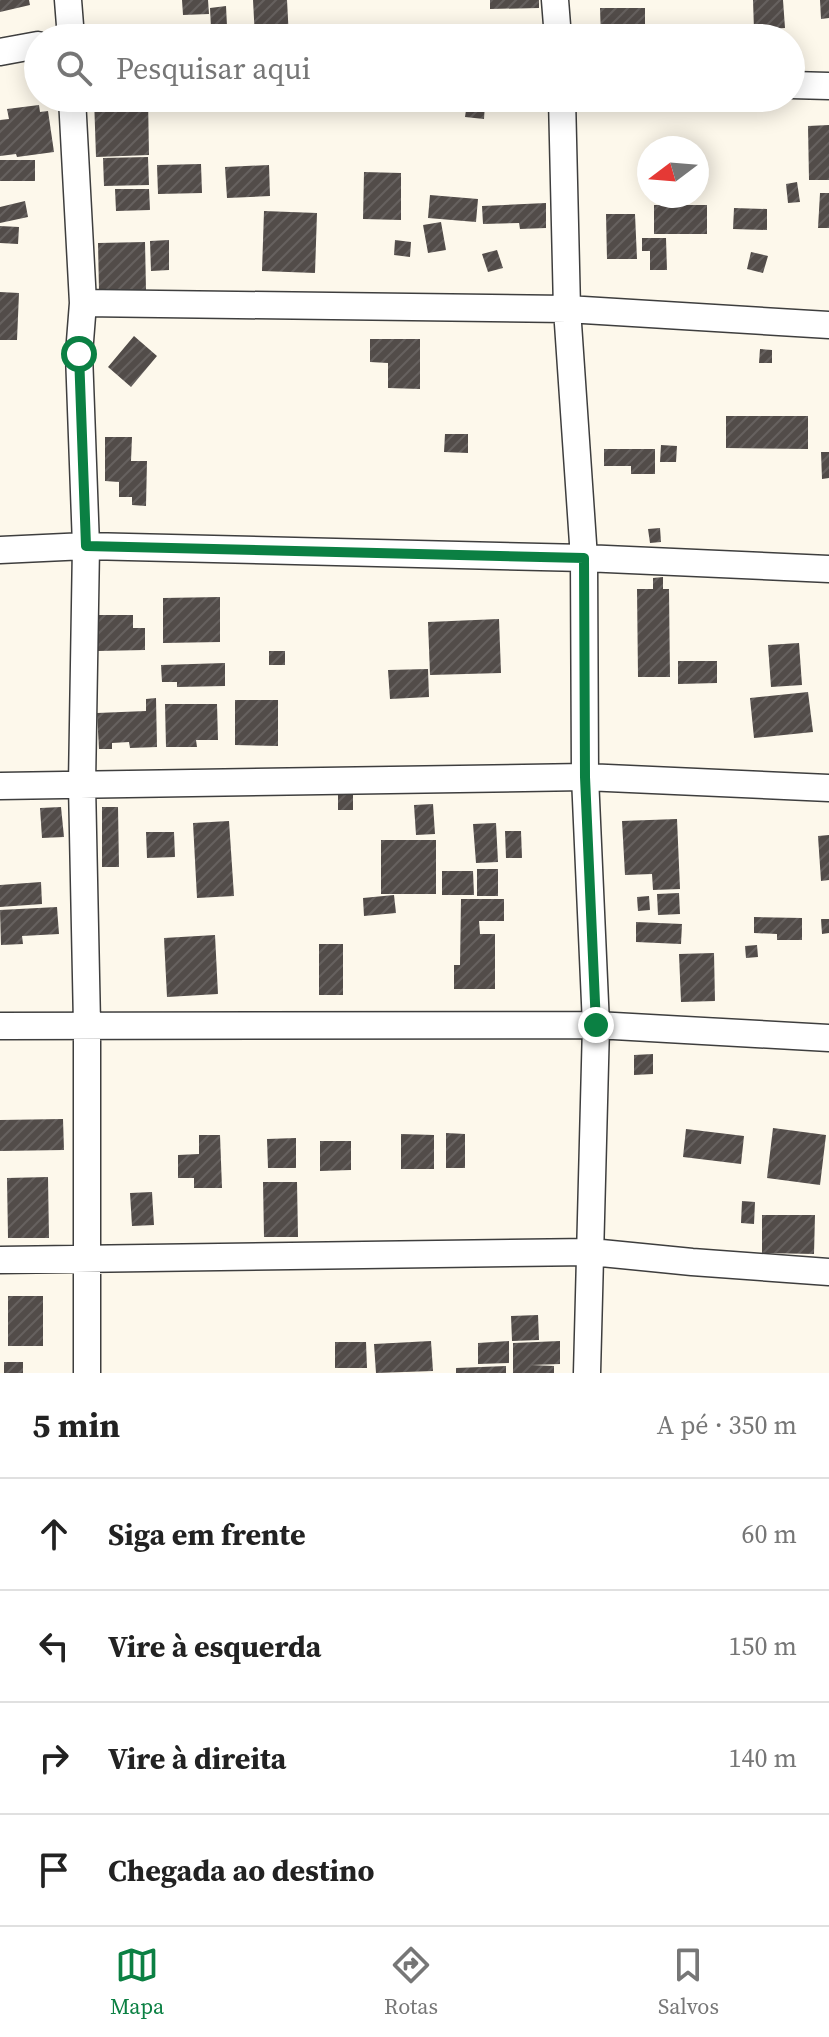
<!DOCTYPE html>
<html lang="pt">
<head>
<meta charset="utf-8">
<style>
  body { margin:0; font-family:"Source Serif 4",serif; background:#f6f6f6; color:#222 }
  .compass { position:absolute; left:637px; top:136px; width:72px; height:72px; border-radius:50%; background:#fff; box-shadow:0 4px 20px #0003; rotate:254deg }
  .stop { position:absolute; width:24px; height:24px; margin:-18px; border:6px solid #0b8043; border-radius:50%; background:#fff }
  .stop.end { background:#0b8043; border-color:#fff; box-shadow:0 2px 8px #0008 }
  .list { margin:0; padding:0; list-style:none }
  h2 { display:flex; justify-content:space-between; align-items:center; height:104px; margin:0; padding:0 32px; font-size:34px }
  h2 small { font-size:26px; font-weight:400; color:#767676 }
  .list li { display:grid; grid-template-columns:52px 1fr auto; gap:24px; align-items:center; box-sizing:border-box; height:112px; padding:0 32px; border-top:2px solid #e0e0e0 }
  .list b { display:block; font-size:30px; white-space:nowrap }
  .list em { font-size:26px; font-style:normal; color:#767676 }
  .icon { flex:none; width:44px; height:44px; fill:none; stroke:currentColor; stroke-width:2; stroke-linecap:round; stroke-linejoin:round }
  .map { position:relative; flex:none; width:829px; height:1373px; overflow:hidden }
  .search { position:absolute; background:#fff; box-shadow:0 4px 20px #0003; left:24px; right:24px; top:24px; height:88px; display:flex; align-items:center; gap:20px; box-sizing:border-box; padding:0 28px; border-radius:44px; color:#767676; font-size:30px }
  .sheet { height:552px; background:#fff }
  nav { display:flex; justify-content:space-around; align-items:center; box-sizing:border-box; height:112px; border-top:2px solid #e0e0e0; background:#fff; font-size:22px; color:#767676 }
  nav a { display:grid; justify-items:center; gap:4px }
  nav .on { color:#0b8043 }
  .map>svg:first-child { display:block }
</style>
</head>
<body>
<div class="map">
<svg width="829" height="1373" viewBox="0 0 829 1373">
  <defs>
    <pattern id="building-hatch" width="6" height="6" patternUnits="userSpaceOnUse" patternTransform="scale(2)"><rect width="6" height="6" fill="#524c49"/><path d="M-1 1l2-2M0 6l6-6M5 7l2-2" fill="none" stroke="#66615f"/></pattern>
  </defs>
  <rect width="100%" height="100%" fill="#fdf8eb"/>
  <path fill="url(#building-hatch)" d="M0 0H29L30 5 0 12Z
    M182 0H208L209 14 183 15Z
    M253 0H287L289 38H255Z
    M490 0H539V8L490 9Z
    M753 0H783L785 28 754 30Z
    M820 0H829V18L821 19Z
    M226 6 227 26 211 28 210 8Z
    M600 8H645V38H601Z
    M94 98H148L149 155 96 157Z
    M467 103 485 104 484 119 465 117Z
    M39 105 40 112 48 111 54 152 17 157 16 154 0 156V120L9 119 7 109Z
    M829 125V180H809L808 126Z
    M148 157 149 185 104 186 103 158Z
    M0 160H35V181H0Z
    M201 164 202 193 158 194 157 165Z
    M269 165 270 196 227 198 225 167Z
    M364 172 401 173V220L363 219Z
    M797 182 800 202 788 203 786 184Z
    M115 189H149L150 210 116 211Z
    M820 193H829V228H818Z
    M430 195 478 199 476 222 428 218Z
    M25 201 28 217 0 223V207Z
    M546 203V228L520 229 519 223 483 224 482 206Z
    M654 205H707V234H654Z
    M734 208 767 209V230L733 229Z
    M264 211 317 213 315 273 262 271Z
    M606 214H635L637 259H607Z
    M441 222 446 250 428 253 423 225Z
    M0 226 19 227 18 244 0 243Z
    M642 238H666L667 270H650V251H642Z
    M169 240V270L151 271 150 241Z
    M395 240 411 242 410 257 394 255Z
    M145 242 146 290 99 291 98 243Z
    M497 250 503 268 488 272 482 254Z
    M751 252 768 256 763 273 747 269Z
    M0 292 19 293 17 340H0Z
    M134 336 157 356 131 387 108 367Z
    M370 339H420V389L388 388V363L370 362Z
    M760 349 772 350V363H759Z
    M726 416H808V449L726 448Z
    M445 434H468V453L444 452Z
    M105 437H132L131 461H147L146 506 132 505V497H119V482L105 481Z
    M661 445 677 446 676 462H660Z
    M604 449H655V474H631V466H604Z
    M821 452H829V478L822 479Z
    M660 528 661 542 650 543 648 529Z
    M663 577V589H669L670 677H638L637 589H653V578Z
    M220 597V642L163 643V598Z
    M97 615H133V628H145V650L97 651Z
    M499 619 501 673 430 675 428 622Z
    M799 643 802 685 771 687 768 645Z
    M269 651H285V665H269Z
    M678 661H717V683L678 684Z
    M225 663V686L177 687V682H162L161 665Z
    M428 669 429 697 390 699 388 670Z
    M808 692 813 732 754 738 750 698Z
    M156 698 157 747 130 748 129 742 112 743V749H99L97 713 146 711V699Z
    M235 700H278V746L235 745Z
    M165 704H217L218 740H196L197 747H166Z
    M338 793H353V810H338Z
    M433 804 435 834 416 835 414 805Z
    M61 807 64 837 42 838 40 808Z
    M102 807H118L119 867H102Z
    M677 819 680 889 653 890 652 874 625 875 622 821Z
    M229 821 234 896 197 898 193 823Z
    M496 823 498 862 476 863 473 824Z
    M505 831H521L522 858H506Z
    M146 832H174L175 857 147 858Z
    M829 835V880L821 881 818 836Z
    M381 840H436V894H381Z
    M477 869H498V896H477Z
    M442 871H473L474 895H442Z
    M41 882 42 904 0 907V885Z
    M679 893 680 914 658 915 657 894Z
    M394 895 396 913 364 916 363 898Z
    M649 896 650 910 638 911 637 897Z
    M461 899H504V921H479L480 934H495V989H454V965H460Z
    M57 907 59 934 22 936 23 944 1 945 0 910Z
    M754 917 802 918V940H777V934L754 933Z
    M821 919H829V933L822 934Z
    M636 922 682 924 681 944 636 942Z
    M215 935 218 994 167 997 164 938Z
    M319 944H343V995H319Z
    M757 945 758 957 746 958 745 946Z
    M714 953 715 1001 681 1002 679 954Z
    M653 1054V1074L634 1075V1055Z
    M63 1119 64 1150 0 1151V1120Z
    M773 1128 826 1135 820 1185 767 1178Z
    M686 1129 744 1136 741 1164 683 1157Z
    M446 1133 465 1134V1168H446Z
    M401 1134 434 1135V1169H401Z
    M199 1135H220L222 1188H194V1178H178V1155L199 1154Z
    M296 1138V1168H268L267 1139Z
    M320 1141H351V1170L320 1171Z
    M48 1177 49 1238H8L7 1178Z
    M263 1182H297L298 1237H264Z
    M152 1192 154 1225 132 1226 130 1193Z
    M742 1201 755 1202 754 1224 741 1223Z
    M762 1215H815L814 1254 762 1253Z
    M8 1296H43V1346H8Z
    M538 1315 539 1340 512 1341 511 1316Z
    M431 1341 433 1371 376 1373 374 1344Z
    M509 1341V1363L478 1364V1343Z
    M560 1341V1364L531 1365 554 1366V1373H513V1343Z
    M335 1342H366L367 1368H335Z
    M4 1362H23V1373H4Z
    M506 1366V1373H456V1368Z"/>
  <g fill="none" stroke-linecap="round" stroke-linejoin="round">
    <defs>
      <path id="minor" d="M68 0 71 38
        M555 0 558 38
        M0 52 38 45
        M791 85 829 86
        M72 98 83 303 79 354 86 546 82 784 87 1024V1373
        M562 98 567 309 584 558 585 777 596 1025 587 1373
        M83 303 567 309 829 325
        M0 550 86 546 584 558 829 569
        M0 786 585 777 829 788
        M0 1026 596 1025 829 1038
        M0 1260 591 1252 692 1262 829 1272"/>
    </defs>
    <use href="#minor" stroke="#3e3e3e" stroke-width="29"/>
    <use href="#minor" stroke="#fff" stroke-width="26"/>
  </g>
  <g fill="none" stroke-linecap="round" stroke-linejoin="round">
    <path stroke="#0b8043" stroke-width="10" d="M79 354 86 546 584 558 585 777 596 1025"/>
  </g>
</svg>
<svg class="compass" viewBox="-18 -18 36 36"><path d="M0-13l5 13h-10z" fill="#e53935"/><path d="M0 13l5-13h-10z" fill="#767676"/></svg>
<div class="stop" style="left:79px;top:354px"></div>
<div class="stop end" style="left:596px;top:1025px"></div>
<div class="search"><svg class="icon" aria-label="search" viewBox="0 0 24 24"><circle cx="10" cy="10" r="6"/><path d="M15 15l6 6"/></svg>Pesquisar aqui</div>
</div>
<section class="sheet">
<h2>5 min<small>A pé · 350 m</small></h2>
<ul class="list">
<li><svg class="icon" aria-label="ahead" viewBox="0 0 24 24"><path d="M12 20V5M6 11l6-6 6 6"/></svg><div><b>Siga em frente</b></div><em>60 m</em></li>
<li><svg class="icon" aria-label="left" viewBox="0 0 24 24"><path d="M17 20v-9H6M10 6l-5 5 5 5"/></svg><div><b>Vire à esquerda</b></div><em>150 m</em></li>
<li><svg class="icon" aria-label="right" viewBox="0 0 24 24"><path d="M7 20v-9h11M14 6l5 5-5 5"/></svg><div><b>Vire à direita</b></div><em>140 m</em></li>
<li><svg class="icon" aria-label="arrive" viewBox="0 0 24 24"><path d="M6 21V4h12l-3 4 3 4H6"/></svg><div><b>Chegada ao destino</b></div></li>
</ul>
</section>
<nav>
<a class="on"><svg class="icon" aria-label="map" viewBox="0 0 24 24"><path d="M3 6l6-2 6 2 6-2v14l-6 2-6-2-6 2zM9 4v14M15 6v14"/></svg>Mapa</a>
<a><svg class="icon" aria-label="directions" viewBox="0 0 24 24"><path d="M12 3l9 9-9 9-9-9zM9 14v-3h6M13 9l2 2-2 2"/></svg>Rotas</a>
<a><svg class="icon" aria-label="saved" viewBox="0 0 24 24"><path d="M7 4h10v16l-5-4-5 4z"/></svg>Salvos</a>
</nav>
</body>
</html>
